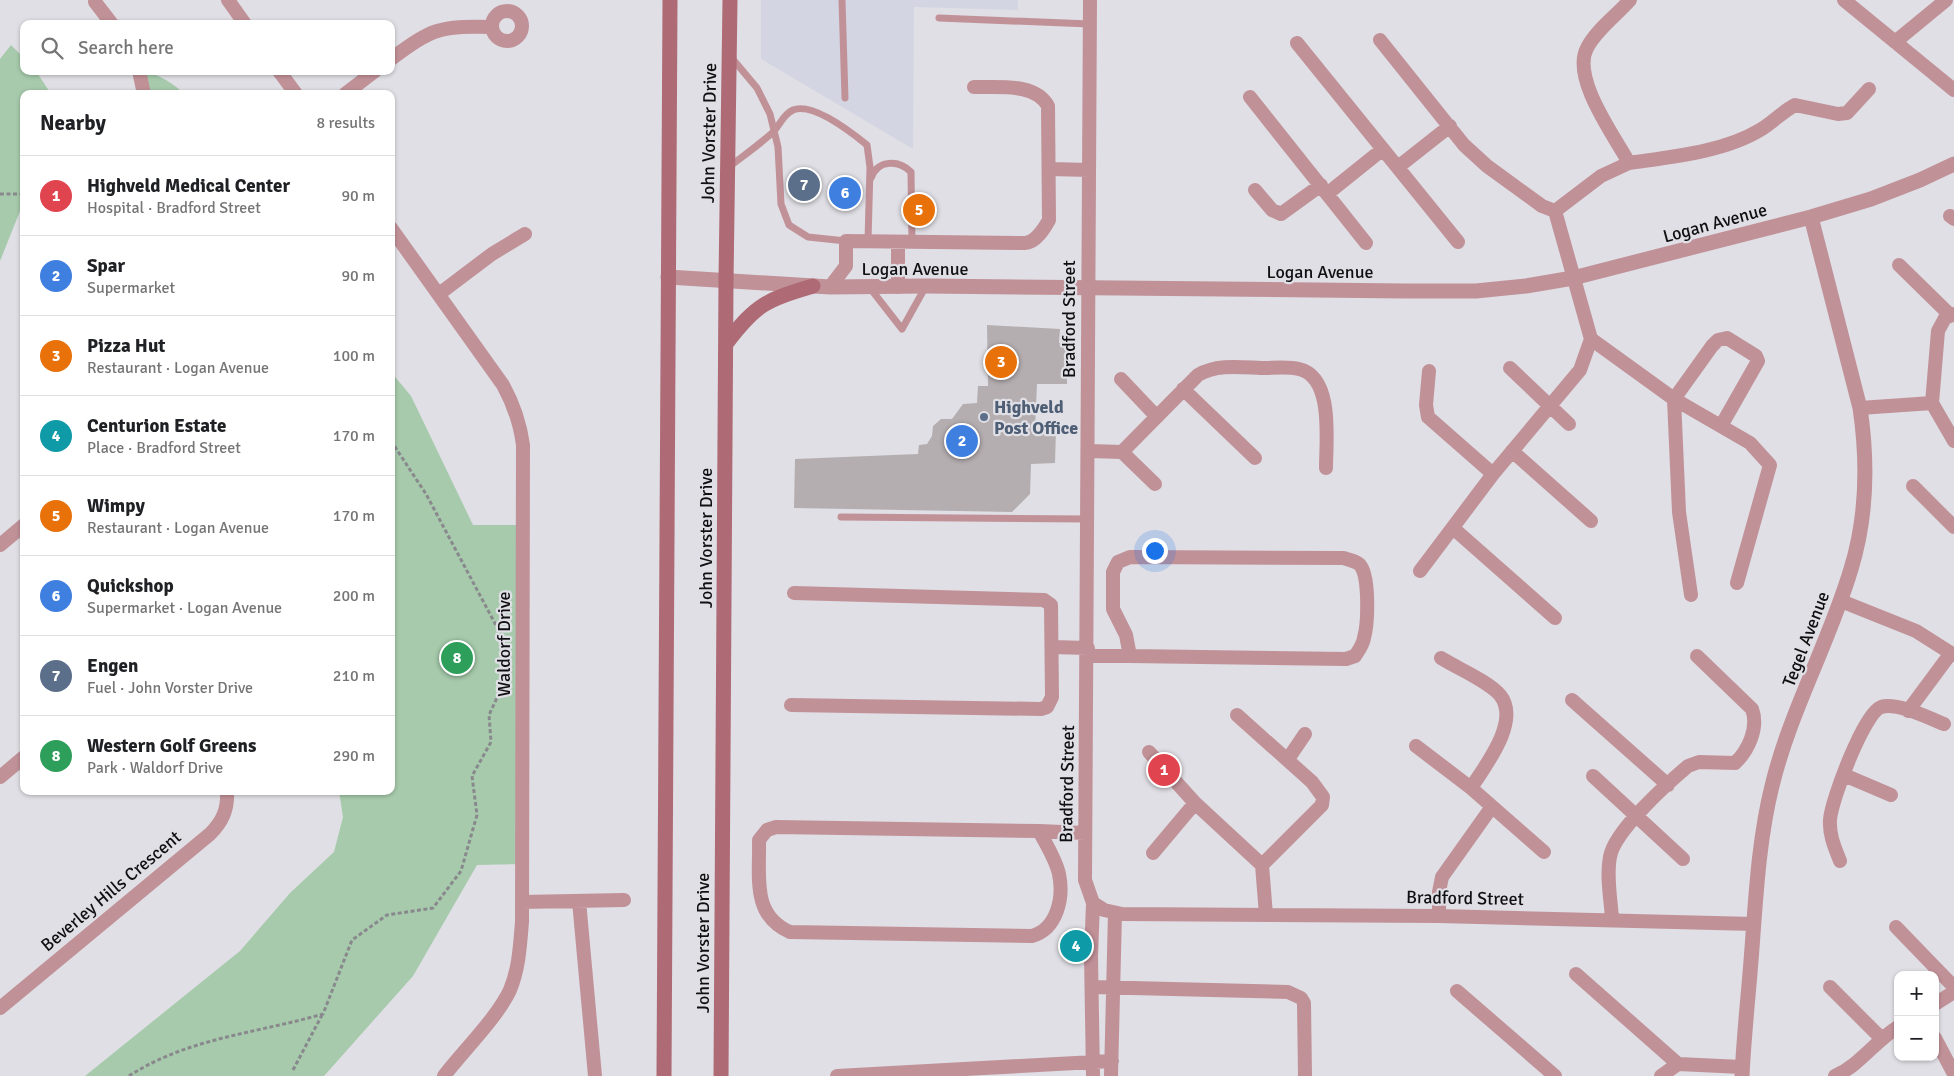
<!DOCTYPE html>
<html lang="en">
<head>
<meta charset="utf-8">
<style>
  body { margin:0; font-family:Signika,sans-serif; background:#f6f6f6; color:#202124 }
  .controls { position:absolute; right:15px; bottom:15px; display:grid; overflow:hidden; border-radius:10px; box-shadow:0 1px 4px #0004 }
  .controls button { width:45px; height:45px; display:grid; place-items:center; padding:0; border:0; border-bottom:1px solid #e0e0e0; background:#fff; color:#202124; font:25px sans-serif }
  .you { position:absolute; left:1154px; top:550px; width:18px; height:18px; margin:-12px; border:4px solid #fff; border-radius:50%; background:#1a73e8; box-shadow:0 0 0 8px #1a73e833 }
  .badge { display:grid; place-items:center; width:32px; height:32px; border-radius:50%; background:#c73a2f; color:#fff; font-size:16px; font-weight:700 }
  .pin { position:absolute; translate:-50% -50%; border:2px solid #fff; box-shadow:0 1px 5px #0006 }
  .list { margin:0; padding:0; list-style:none }
  h2 { display:flex; justify-content:space-between; align-items:center; height:65px; margin:0; padding:0 20px; font-size:21px }
  h2 small { font-size:16px; font-weight:400; color:#757577 }
  .list li { display:grid; grid-template-columns:32px 1fr auto; gap:15px; align-items:center; box-sizing:border-box; height:80px; padding:0 20px; border-top:1px solid #e0e0e0 }
  .list b { display:block; font-size:19px; white-space:nowrap }
  .list p { margin:0; font-size:16px; white-space:nowrap; color:#757577 }
  .list em { font-size:16px; font-style:normal; color:#757577 }
  .icon { flex:none; width:28px; height:28px; fill:none; stroke:currentColor; stroke-width:2; stroke-linecap:round; stroke-linejoin:round }
  .map { position:relative; flex:none; width:1954px; height:1076px; overflow:hidden }
  .search { position:absolute; background:#fff; box-shadow:0 1px 4px #0004; left:20px; top:20px; width:375px; height:55px; display:flex; align-items:center; gap:12px; box-sizing:border-box; padding:0 18px; border-radius:10px; color:#757577; font-size:19px }
  .panel { position:absolute; background:#fff; box-shadow:0 1px 4px #0004; left:20px; top:90px; width:375px; height:705px; border-radius:10px }
  .map>svg:first-child { display:block }
</style>
</head>
<body>
<div class="map">
<svg width="1954" height="1076" viewBox="0 0 1954 1076">
  <rect width="100%" height="100%" fill="#dfdfe5"/>
  <path fill="#d4d5e2" d="M761 0H1018V10L914 7 913 149 761 59Z"/>
  <path fill="#a6caab" d="M11 45 24 58V71H36L51 94H24V201L0 261V59Z
    M139 71C153 71 174 83 184 94H143Z
    M391 372 411 396 473 525H523L522 864 477 865 413 976 324 1076H85L240 951 290 893 334 852 343 817 339 791H391Z"/>
  <path fill="#b5aeb0" d="M987 325 1060 329 1059 343 1067 344V384H1037L1035 429H1056L1055 463 1031 464 1030 494 1012 512 794 508 795 459 918 454 919 445 927 444 932 436 933 426 941 419H952L963 404 977 403 978 386H988Z
    M1069 937H1083L1082 955 1069 954Z"/>
  <g fill="none" stroke-linecap="round" stroke-linejoin="round">
    <path stroke="#89898d" stroke-width="3" stroke-dasharray="4 2.5" stroke-linecap="butt" d="M0 194H24
      M391 441 426 494 499 631 507 661
      M293 1070 322 1015
      M129 1076C187 1038 258 1033 323 1014L352 940 387 915 433 908 461 871 477 815 472 776 491 742 489 715 507 676"/>
    <path stroke="#c19198" stroke-width="7" d="M842 0 845 98
      M939 18 1090 24
      M731 57 757 88 770 114 778 147 781 204 789 225 808 237 846 241
      M729 167C743 156 759 145 772 133 780 126 782 115 793 110 813 102 851 132 867 145L870 167 868 241
      M871 178C878 159 899 160 911 172L912 242
      M870 288 902 329 926 286
      M841 517 1088 519"/>
    <path stroke="#c19198" stroke-width="14" d="M228 0 245 24
      M1090 0 1085 880 1093 903 1104 910 1122 914 1439 916 1754 924
      M1630 0C1617 15 1596 30 1587 48 1571 78 1615 137 1629 163 1670 157 1724 152 1760 130 1772 123 1782 112 1795 105L1838 114 1847 113 1869 89
      M1844 0 1954 90
      M95 2 112 24
      M492 26a15 15 0 1 1 30 0a15 15 0 1 1-30 0Z
      M1380 40 1464 145 1487 166 1542 206 1555 211
      M1895 42 1946 0
      M1297 43 1458 242
      M391 59C433 28 439 26 491 27
      M139 71 144 94
      M279 71 296 94
      M345 94 375 71
      M1250 97 1366 243
      M1398 167 1450 126
      M1050 169 1089 170
      M1255 190 1272 210 1281 214 1321 185
      M1327 194 1383 149
      M1555 211 1601 176 1629 163
      M1950 216 1954 219
      M391 228 503 385C514 405 520 422 523 445L522 922C520 945 519 969 510 990 497 1018 463 1051 444 1076
      M898 242V287
      M1899 265 1950 315
      M830 287 846 266V241L1025 243C1036 242 1044 229 1049 220L1048 106C1035 82 997 88 974 87
      M439 294 492 254 525 234
      M1954 314 1945 318 1938 331 1932 403 1954 441
      M1591 339 1674 399 1750 443 1770 465 1737 583
      M1510 368 1569 424
      M1429 371 1426 405 1428 417 1493 474
      M1121 379 1157 417
      M1183 389 1255 458
      M1860 408 1932 403
      M1089 451 1122 452 1198 375C1217 364 1239 367 1261 368 1273 368 1288 366 1299 369 1334 377 1326 441 1326 468
      M1512 451 1591 521
      M1122 452 1155 484
      M1913 486 1954 527
      M1453 528 1555 618
      M0 545 24 525
      M1130 557 1344 558C1349 560 1355 561 1359 564 1370 574 1368 624 1364 638 1363 645 1359 650 1355 656L1346 659 1130 656 1126 635 1113 609V572L1118 562Z
      M1420 571 1493 474 1580 370 1591 339 1555 211
      M1691 595 1679 512 1674 399 1712 346 1718 340 1727 338 1756 356 1758 361 1721 426
      M1841 601 1916 631 1954 655
      M1052 647 1088 648
      M1088 656H1130
      M1441 658C1457 668 1488 681 1500 695 1521 721 1485 766 1471 788
      M1572 700 1668 785
      M791 705 1041 709 1047 707 1052 697 1051 605 1044 600 794 593
      M1908 711 1951 653
      M1416 746 1471 788 1544 852
      M1149 752 1195 803 1262 865 1322 805 1323 797 1312 782 1237 715
      M1288 759 1305 734
      M1844 775 1891 795
      M1593 776 1683 859
      M0 777 24 757
      M1039 831C1046 844 1056 860 1059 874 1064 898 1057 929 1032 936L790 932C751 915 760 876 759 840L767 830 776 827 1039 831 1084 833
      M1153 853 1195 803
      M1840 861C1835 848 1829 835 1830 820 1831 801 1864 713 1881 707 1897 702 1929 718 1944 724
      M1262 865 1266 915
      M579 901 595 1076
      M522 902 624 900
      M1093 903 1091 956 1093 1076
      M1439 916V892L1442 877 1491 808
      M1612 919C1611 900 1606 876 1610 857 1614 831 1668 783 1688 766L1699 762 1735 763C1748 751 1759 728 1752 709L1697 656
      M1896 927 1954 987
      M1576 974 1678 1064
      M1092 987 1288 992 1301 998 1304 1003 1305 1076
      M1830 987 1881 1038
      M1457 991 1555 1076
      M1935 1004 1954 992
      M0 1008 210 834C223 821 228 809 227 791
      M1935 1038 1954 1074
      M837 1076 1112 1061
      M1111 1076 1115 913
      M1661 1076 1678 1064 1742 1067
      M1835 1076C1860 1065 1875 1041 1898 1027"/>
    <path stroke="#c19198" stroke-width="15" d="M668 277 830 287 926 286 1405 291H1476L1526 286 1573 278 1811 217 1871 199 1920 180 1954 164
      M1742 1076C1744 1033 1749 990 1752 948 1756 894 1759 838 1772 786 1790 711 1829 643 1851 569 1867 517 1868 462 1860 408L1811 217"/>
    <path stroke="#ae6a75" stroke-width="15" d="M726 344C756 304 766 300 813 286
      M664 1076 670 0
      M721 1076 726 281 730 0"/>
  </g>
  <circle fill="#5c6f8a" stroke="#dfdfe5" stroke-width="2" cx="984" cy="417" r="5"/>
  <g text-anchor="middle" stroke-width="4.5" stroke-linejoin="round" paint-order="stroke">
    <g font-size="18" fill="#101012" stroke="#dfdfe5">
      <text transform="translate(709 133) rotate(-89)" y="6">John Vorster Drive</text>
      <text transform="translate(1715 223) rotate(-15)" y="6">Logan Avenue</text>
      <text x="915" y="275">Logan Avenue</text>
      <text x="1320" y="278">Logan Avenue</text>
      <text transform="translate(1069 319) rotate(-90)" y="6">Bradford Street</text>
      <text transform="translate(706 538) rotate(-90)" y="6">John Vorster Drive</text>
      <text transform="translate(1806 639) rotate(-69)" y="6">Tegel Avenue</text>
      <text transform="translate(504 644) rotate(-90)" y="6">Waldorf Drive</text>
      <text transform="translate(1067 784) rotate(-89)" y="6">Bradford Street</text>
      <text transform="translate(111 891) rotate(-40)" y="6">Beverley Hills Crescent</text>
      <text transform="translate(1465 898) rotate(1)" y="6">Bradford Street</text>
      <text transform="translate(703 943) rotate(-90)" y="6">John Vorster Drive</text>
    </g>
    <g font-size="18" font-weight="bold" fill="#4e5e75" stroke="#dfdfe5" text-anchor="start">
      <text x="994" y="413">Highveld<tspan x="994" dy="21">Post Office</tspan></text>
    </g>
  </g>
</svg>
<div class="controls">
<button>+</button>
<button>−</button>
</div>
<div class="you"></div>
<div class="pin badge" style="left:1164px;top:770px;background:#e0444e">1</div>
<div class="pin badge" style="left:962px;top:441px;background:#3f7fe0">2</div>
<div class="pin badge" style="left:1001px;top:362px;background:#e8710a">3</div>
<div class="pin badge" style="left:1076px;top:946px;background:#0f9aa8">4</div>
<div class="pin badge" style="left:919px;top:210px;background:#e8710a">5</div>
<div class="pin badge" style="left:845px;top:193px;background:#3f7fe0">6</div>
<div class="pin badge" style="left:804px;top:185px;background:#5c6f8a">7</div>
<div class="pin badge" style="left:457px;top:658px;background:#2e9e5b">8</div>
<div class="search"><svg class="icon" aria-label="search" viewBox="0 0 24 24"><circle cx="10" cy="10" r="6"/><path d="M15 15l6 6"/></svg>Search here</div>
<section class="panel">
<h2>Nearby<small>8 results</small></h2>
<ul class="list">
<li><span class="badge" style="background:#e0444e">1</span><div><b>Highveld Medical Center</b><p>Hospital · Bradford Street</p></div><em>90 m</em></li>
<li><span class="badge" style="background:#3f7fe0">2</span><div><b>Spar</b><p>Supermarket</p></div><em>90 m</em></li>
<li><span class="badge" style="background:#e8710a">3</span><div><b>Pizza Hut</b><p>Restaurant · Logan Avenue</p></div><em>100 m</em></li>
<li><span class="badge" style="background:#0f9aa8">4</span><div><b>Centurion Estate</b><p>Place · Bradford Street</p></div><em>170 m</em></li>
<li><span class="badge" style="background:#e8710a">5</span><div><b>Wimpy</b><p>Restaurant · Logan Avenue</p></div><em>170 m</em></li>
<li><span class="badge" style="background:#3f7fe0">6</span><div><b>Quickshop</b><p>Supermarket · Logan Avenue</p></div><em>200 m</em></li>
<li><span class="badge" style="background:#5c6f8a">7</span><div><b>Engen</b><p>Fuel · John Vorster Drive</p></div><em>210 m</em></li>
<li><span class="badge" style="background:#2e9e5b">8</span><div><b>Western Golf Greens</b><p>Park · Waldorf Drive</p></div><em>290 m</em></li>
</ul>
</section>
</div>
</body>
</html>
